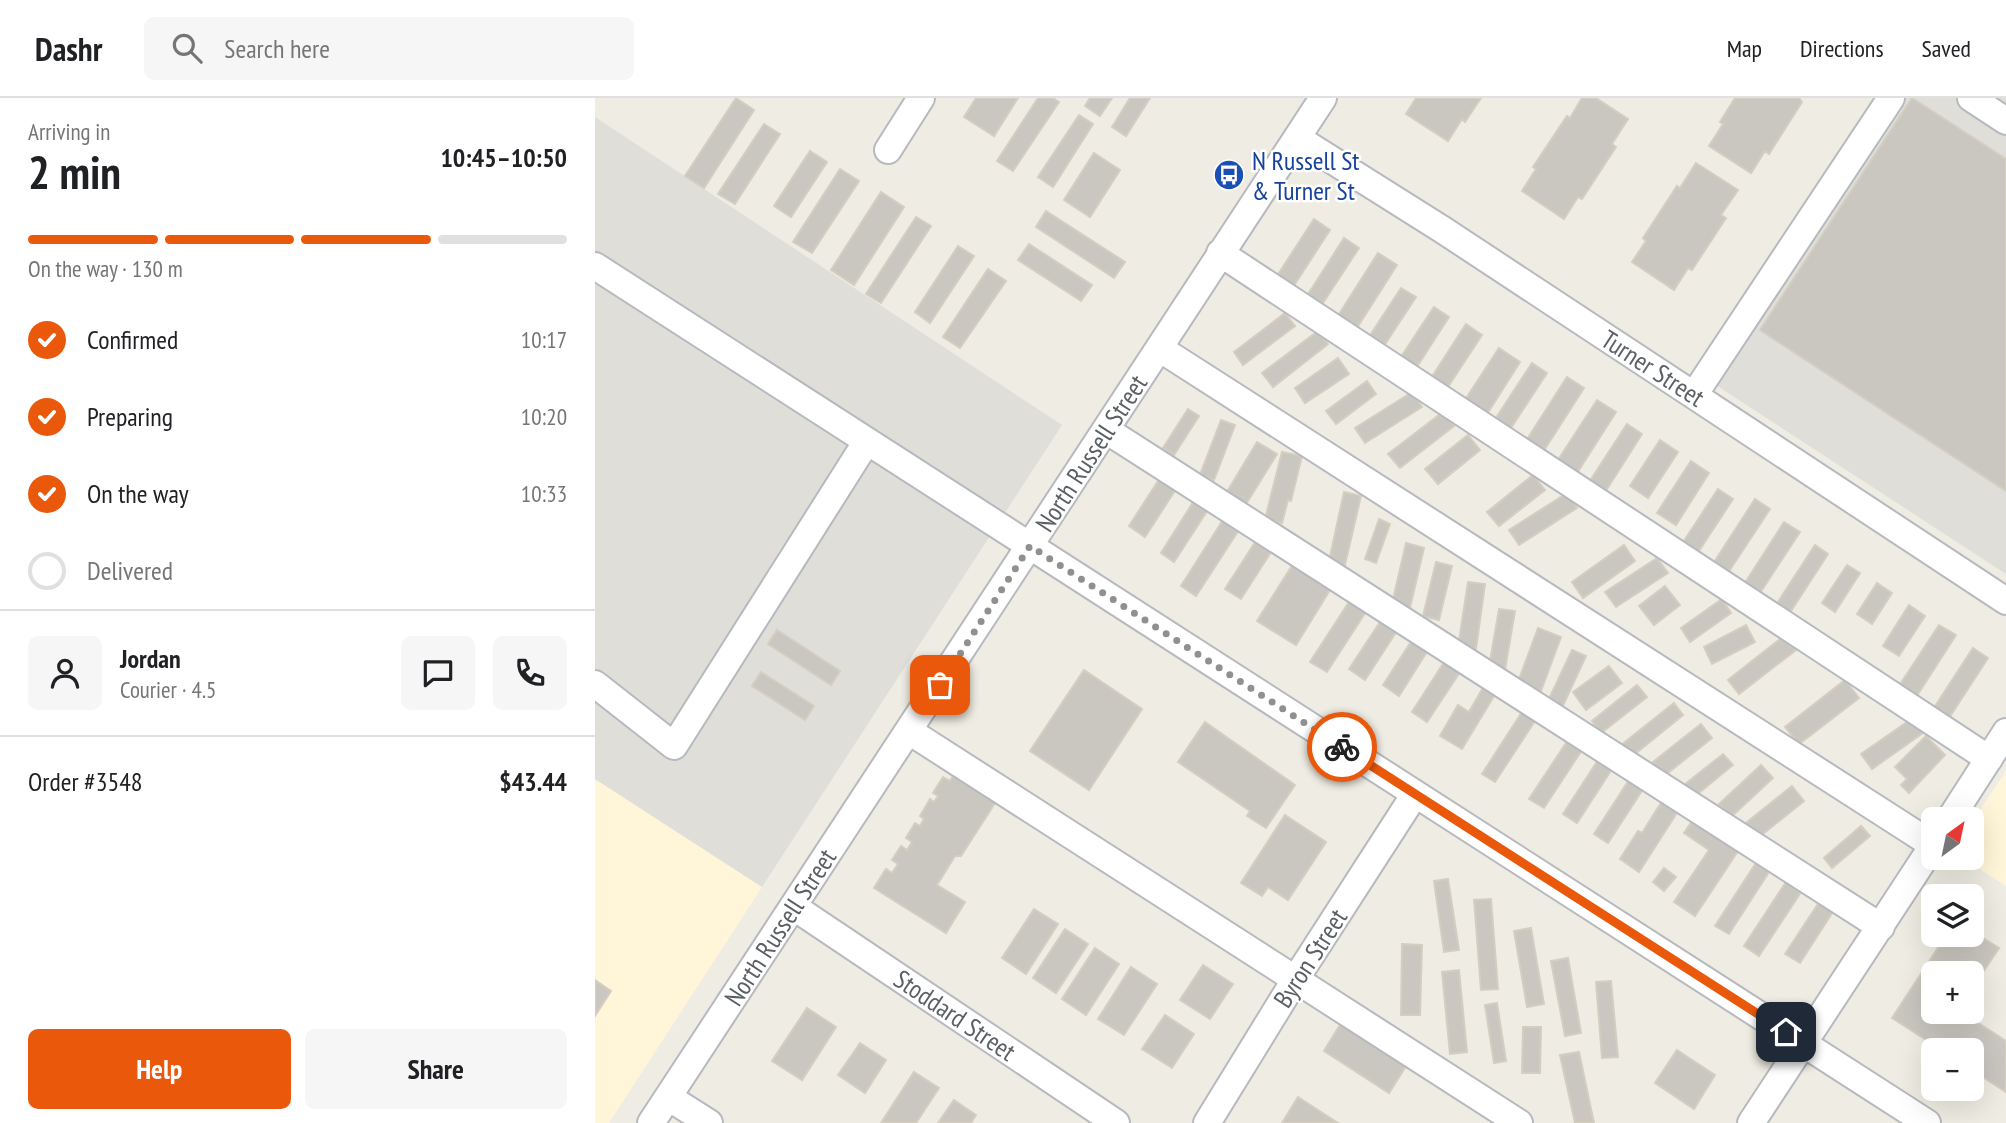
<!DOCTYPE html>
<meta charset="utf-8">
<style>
:root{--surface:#fff;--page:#f6f6f6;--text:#202124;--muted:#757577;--line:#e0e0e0;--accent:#ea580c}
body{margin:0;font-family:"PT Sans Narrow",sans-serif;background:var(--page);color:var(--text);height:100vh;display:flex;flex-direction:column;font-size:26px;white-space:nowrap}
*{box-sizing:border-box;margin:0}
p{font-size:23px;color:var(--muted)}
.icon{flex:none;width:38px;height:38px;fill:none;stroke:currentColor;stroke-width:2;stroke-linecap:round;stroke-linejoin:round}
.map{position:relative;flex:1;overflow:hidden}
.details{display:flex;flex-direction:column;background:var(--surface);width:595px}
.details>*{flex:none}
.needle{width:46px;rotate:33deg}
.fabs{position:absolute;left:1326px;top:709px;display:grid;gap:14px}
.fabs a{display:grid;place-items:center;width:63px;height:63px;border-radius:10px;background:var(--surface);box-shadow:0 7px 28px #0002;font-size:35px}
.pin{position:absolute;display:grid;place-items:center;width:60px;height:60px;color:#fff;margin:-30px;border-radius:14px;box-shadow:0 4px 10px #0006}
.courier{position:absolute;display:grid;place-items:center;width:70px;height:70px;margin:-35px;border:5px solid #ea580c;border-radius:50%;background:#fff;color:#222;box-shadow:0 2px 9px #0007}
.summary em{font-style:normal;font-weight:700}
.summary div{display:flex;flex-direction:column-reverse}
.summary{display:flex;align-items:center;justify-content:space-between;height:119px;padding:0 28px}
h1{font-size:46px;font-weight:700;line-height:52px}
.bar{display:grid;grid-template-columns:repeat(4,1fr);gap:10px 7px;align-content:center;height:84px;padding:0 28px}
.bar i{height:9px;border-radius:5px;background:var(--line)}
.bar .active{background:var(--accent)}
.bar p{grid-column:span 4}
.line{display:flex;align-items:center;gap:18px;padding:0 28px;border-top:2px solid var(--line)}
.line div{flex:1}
.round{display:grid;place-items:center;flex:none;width:74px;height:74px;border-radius:10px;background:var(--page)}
ol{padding:0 28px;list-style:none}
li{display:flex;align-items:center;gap:21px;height:77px}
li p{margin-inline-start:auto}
li .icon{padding:7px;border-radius:50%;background:var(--accent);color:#fff;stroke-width:4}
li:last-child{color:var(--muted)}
li i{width:38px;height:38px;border:4px solid var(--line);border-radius:50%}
.primary-button{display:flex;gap:14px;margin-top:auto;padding:14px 28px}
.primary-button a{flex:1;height:80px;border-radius:10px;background:var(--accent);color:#fff;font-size:28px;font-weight:700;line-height:80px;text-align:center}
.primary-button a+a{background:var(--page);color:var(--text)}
header{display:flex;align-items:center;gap:42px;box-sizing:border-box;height:98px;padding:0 35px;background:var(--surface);border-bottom:2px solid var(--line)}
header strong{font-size:33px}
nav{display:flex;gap:38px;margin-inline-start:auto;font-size:24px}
.search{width:490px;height:63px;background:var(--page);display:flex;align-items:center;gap:18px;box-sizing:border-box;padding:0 24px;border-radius:10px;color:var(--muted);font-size:26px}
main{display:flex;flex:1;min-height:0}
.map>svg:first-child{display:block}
.commercial{fill:#fff5d8}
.industrial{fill:#dfded8}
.building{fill:#cac7c0;stroke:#d4cec1;stroke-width:2}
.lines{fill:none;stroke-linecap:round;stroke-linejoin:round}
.minor-casing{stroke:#b6b9be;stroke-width:30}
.minor{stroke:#fff;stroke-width:26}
.done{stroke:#8f9191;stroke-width:7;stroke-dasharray:0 12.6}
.route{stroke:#ea580c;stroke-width:9}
.labels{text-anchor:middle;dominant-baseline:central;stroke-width:5;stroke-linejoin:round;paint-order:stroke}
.transit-label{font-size:26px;fill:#164399;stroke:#fff;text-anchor:start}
.street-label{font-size:26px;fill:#5b6065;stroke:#fff}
</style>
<header>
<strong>Dashr</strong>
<div class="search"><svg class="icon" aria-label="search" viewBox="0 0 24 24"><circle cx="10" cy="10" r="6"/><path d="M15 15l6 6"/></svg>Search here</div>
<nav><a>Map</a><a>Directions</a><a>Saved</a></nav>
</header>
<main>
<section class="details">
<div class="summary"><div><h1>2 min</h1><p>Arriving in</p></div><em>10:45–10:50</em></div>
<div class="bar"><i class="active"></i><i class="active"></i><i class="active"></i><i></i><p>On the way · 130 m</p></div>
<ol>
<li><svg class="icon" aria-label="check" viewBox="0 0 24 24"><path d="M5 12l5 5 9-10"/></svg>Confirmed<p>10:17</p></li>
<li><svg class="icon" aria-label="check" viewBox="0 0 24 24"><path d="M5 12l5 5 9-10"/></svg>Preparing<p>10:20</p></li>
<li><svg class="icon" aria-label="check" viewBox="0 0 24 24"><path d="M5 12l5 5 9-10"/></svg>On the way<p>10:33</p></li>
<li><i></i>Delivered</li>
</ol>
<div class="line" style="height:126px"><a class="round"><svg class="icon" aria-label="person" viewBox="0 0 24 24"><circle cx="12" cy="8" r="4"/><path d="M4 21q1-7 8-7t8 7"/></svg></a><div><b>Jordan</b><p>Courier · 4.5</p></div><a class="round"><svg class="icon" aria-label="chat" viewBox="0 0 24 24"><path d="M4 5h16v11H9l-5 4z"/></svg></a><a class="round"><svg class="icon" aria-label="phone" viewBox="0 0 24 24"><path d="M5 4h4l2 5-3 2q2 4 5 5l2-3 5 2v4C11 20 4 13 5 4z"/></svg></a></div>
<div class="line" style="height:91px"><div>Order #3548</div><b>$43.44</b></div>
<div class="primary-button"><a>Help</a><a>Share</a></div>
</section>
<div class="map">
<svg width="1411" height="1025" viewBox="0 0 1411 1025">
<rect width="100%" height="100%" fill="#efece3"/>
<path class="commercial" d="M1411,673V788L1367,760H1377V724Z
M0,681L167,789L14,1025H0Z"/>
<path class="industrial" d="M1282,0H1411V476L1104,276Z
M0,19L467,327L167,789L0,681Z"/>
<path class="building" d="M141,0L159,12L109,90L90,78Z
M381,0H423L399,38L369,19Z
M443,0H458L464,4L418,73L402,63Z
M495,0H517L505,18L490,8Z
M535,0H555L531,38L517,29Z
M821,0H886L870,24L867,21L853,43L811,16Z
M987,0H1001L1033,21L1017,46L1021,49L987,101L983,99L969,121L927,93L941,71L938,69L972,18L975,20Z
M1140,0H1204L1207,4L1174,56L1170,53L1156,75L1114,48L1128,26L1125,24Z
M1317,0L1411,61V393L1165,232Z
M484,17L498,26L458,89L443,79Z
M169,26L185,36L140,106L123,96Z
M215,53L232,64L196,119L179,108Z
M499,55L525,72L495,119L469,102Z
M1101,65L1143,92L1126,117L1131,120L1097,172L1093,170L1079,192L1037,164L1051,143L1048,140L1082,88L1085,90Z
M245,71L264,83L217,155L198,144Z
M286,94L309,109L259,187L236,172Z
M451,113L530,164L519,180L441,129Z
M321,119L336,128L286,205L271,196Z
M719,121L735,132L698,189L682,178Z
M749,140L764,150L724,211L710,201Z
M434,146L497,187L486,203L423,162Z
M363,148L379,158L335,225L320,214Z
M783,155L802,167L758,236L739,224Z
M393,171L411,183L365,250L348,239Z
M806,190L821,199L787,251L772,242Z
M839,209L854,219L818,275L802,265Z
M690,215L700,228L648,267L639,254Z
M871,226L887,237L849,295L833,285Z
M723,233L733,246L678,289L667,275Z
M904,250L925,264L892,316L870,302Z
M743,260L754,276L710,305L700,290Z
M937,265L952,275L912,336L897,326Z
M972,279L989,290L946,357L929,346Z
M772,283L781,296L741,326L731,313Z
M817,294L827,309L770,345L760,330Z
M1002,302L1021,314L982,375L963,362Z
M593,311L604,318L579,357L568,350Z
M848,314L859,328L805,370L793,356Z
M626,322L640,327L619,382L605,377Z
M1032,326L1047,336L1007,399L991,389Z
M873,337L885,352L843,386L830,371Z
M1065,342L1083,354L1053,400L1035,388Z
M662,344L682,356L651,406L632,394Z
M687,354L707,358L696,403L693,402L687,425L670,421Z
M1096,363L1114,375L1081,427L1062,415Z
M567,377L583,388L550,439L534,428Z
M938,377L950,392L904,428L892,414Z
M1123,391L1138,401L1100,459L1085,449Z
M749,394L766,398L750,467L734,463Z
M972,395L982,410L924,447L914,432Z
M602,398L616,407L579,464L566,455Z
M1160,401L1175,411L1131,478L1116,469Z
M633,414L649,424L601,498L586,488Z
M784,421L795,426L781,465L770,461Z
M1189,424L1205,434L1163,498L1148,488Z
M664,438L680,448L646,501L630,491Z
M811,445L829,450L814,514L796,510Z
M1029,447L1040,463L988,500L977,484Z
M1220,447L1233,456L1194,516L1181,507Z
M1062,460L1073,475L1021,509L1010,494Z
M700,463L738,487L701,547L662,523Z
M841,464L857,468L844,522L828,518Z
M1252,467L1265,475L1240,514L1227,505Z
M873,484L890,486L881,551L863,549Z
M1282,485L1297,495L1277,526L1262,516Z
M1070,488L1085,507L1059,527L1044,508Z
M758,498L774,509L732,574L715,564Z
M1127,501L1136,515L1095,544L1086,530Z
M1314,507L1330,518L1304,558L1288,548Z
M904,511L920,513L910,572L894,569Z
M789,518L805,528L770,582L754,571Z
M1151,527L1160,544L1117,566L1109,549Z
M1344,527L1361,537L1321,599L1304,588Z
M943,530L966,539L946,593L923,584Z
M182,532L245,573L236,587L173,546Z
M1190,537L1201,552L1144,596L1133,582Z
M819,539L835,549L804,598L788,587Z
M1378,550L1393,560L1352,623L1337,613Z
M977,552L991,558L966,612L952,605Z
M851,561L867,571L832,624L817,614Z
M1014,568L1027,585L991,612L978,594Z
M489,572L547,611L494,692L435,653Z
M166,574L219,608L210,622L157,588Z
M1250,582L1264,600L1204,646L1190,629Z
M890,586L902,593L867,651L845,638L863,607L874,614Z
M1042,587L1052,599L1006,635L997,623Z
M1079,605L1088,617L1035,660L1025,648Z
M927,614L940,623L900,684L887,676Z
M1318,620L1328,635L1277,671L1266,656Z
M610,624L700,687L671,730L652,718L655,713L583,664Z
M1106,626L1117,640L1069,678L1058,664Z
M1331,638L1350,657L1314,695L1306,687L1312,681L1300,669Z
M975,639L989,649L949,710L934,701Z
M1128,656L1138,667L1099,699L1089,687Z
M1005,659L1019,668L982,725L968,716Z
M1166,667L1178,680L1136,719L1124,706Z
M358,678L400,705L366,758H360L342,787L370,804L351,835L279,790L291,771L297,775L303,766L297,762L306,748L312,752L317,744L311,740L320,725L325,728L329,721L325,718L335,701L339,704L343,698L338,695L348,679L355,683Z
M1036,679L1050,688L1013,745L999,736Z
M1197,688L1209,703L1163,740L1151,725Z
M1069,700L1085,710L1044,774L1025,761L1043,733L1047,735Z
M690,717L731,744L693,802L673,789L667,798L646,785Z
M1098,722L1143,753L1100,818L1079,804L1114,752L1089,735Z
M1266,728L1275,738L1237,770L1229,760Z
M1161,765L1174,774L1134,836L1120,828Z
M1069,770L1081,779L1069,793L1058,784Z
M853,781L864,852L849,854L839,783Z
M1193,781L1208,791L1164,858L1149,848Z
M1227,800L1241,809L1205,865L1190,856Z
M896,801L903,891L886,892L879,802Z
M439,811L463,826L431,876L407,860Z
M936,830L949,906L932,909L919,833Z
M470,831L493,846L461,895L438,880Z
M1377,833L1404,850L1377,891V875H1339V914H1366L1411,943V994L1377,972V952H1347L1297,920L1352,836H1377Z
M807,846L827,847L825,917H806Z
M500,850L524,866L491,917L467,901Z
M973,860L986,935L970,938L956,863Z
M608,867L638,886L615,921L585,902Z
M536,869L562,886L529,937L503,921Z
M864,872L872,954L855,956L847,874Z
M0,882L16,893L0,918Z
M1016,883L1023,959L1007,960L1001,884Z
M902,905L911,963L899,965L890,907Z
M212,910L241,929L207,982L177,963Z
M570,917L599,936L577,970L547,951Z
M748,922L813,965L794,995L729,953Z
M928,929H946L945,975H927Z
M265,945L291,962L270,995L243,977Z
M1082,952L1120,977L1099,1011L1060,985Z
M984,954L999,1025H980L965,957Z
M319,974L344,990L321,1025H286Z
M703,999L743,1025H687Z
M359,1002L381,1017L376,1025H343Z"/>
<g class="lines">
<g class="minor-casing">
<path id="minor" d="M1376,0L1411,23
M702,40L848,132L1411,503
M293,52L326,0
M625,155L1394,661
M0,168L1332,1025
M564,250L1338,747
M1099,297L1296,0
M511,332L1286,829
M0,586L79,648L272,343
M314,633L924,1025
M1355,721L1411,634
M199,809L521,1025
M73,999L114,1025
M56,1025L728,0
M612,1025L700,882L820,696
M1156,1025L1339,746"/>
</g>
<use href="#minor" class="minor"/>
</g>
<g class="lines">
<path class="done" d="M345,587L435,448L747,649"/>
<path class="route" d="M747,649L1191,934"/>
</g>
<defs>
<g id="bus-disc" transform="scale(1.575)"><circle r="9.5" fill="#1a4fb4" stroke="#fff"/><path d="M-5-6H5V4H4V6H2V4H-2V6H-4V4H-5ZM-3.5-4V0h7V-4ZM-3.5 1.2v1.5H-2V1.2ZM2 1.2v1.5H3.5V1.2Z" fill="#fff"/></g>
</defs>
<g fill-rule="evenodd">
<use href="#bus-disc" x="634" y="77"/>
</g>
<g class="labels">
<g class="transit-label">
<text x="657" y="62">N Russell St<tspan x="657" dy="30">&amp; Turner St</tspan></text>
</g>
<g class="street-label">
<text transform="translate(1058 270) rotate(33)">Turner Street</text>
<text transform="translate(496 355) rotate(-57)">North Russell Street</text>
<text transform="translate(185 829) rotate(-57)">North Russell Street</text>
<text transform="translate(715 860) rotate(-57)">Byron Street</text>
<text transform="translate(360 917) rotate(34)">Stoddard Street</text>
</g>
</g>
</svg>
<div class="fabs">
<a><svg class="needle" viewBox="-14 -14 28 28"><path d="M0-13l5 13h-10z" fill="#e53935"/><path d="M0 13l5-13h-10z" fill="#757577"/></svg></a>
<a><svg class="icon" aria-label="layers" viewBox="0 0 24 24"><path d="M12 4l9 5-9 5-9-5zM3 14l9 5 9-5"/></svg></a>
<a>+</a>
<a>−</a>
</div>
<div class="pin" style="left:345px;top:587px;background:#ea580c"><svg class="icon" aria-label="bag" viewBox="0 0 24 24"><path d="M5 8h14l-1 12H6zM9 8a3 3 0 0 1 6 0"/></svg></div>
<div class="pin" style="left:1191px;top:934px;background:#1f2937"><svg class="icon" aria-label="home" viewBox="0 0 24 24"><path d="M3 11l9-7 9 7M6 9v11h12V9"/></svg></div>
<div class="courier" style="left:747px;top:649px"><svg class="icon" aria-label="bike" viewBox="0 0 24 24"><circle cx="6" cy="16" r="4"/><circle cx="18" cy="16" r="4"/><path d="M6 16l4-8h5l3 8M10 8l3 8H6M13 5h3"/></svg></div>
</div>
</main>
